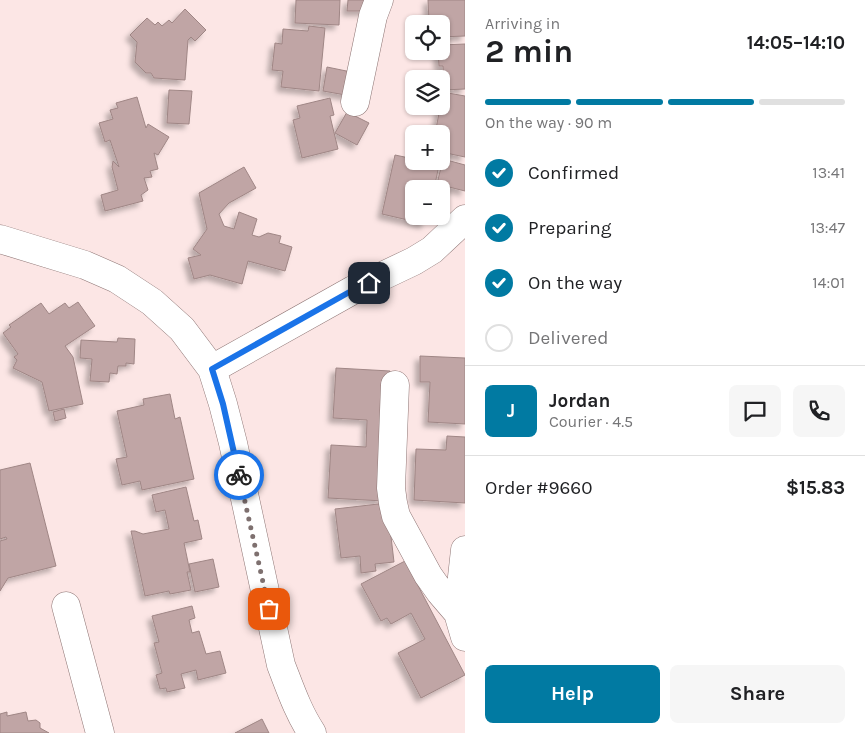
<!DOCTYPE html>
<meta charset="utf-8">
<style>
:root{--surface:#fff;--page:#f6f6f6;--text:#202124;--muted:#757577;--line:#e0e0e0;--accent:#017aa2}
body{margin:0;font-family:Karla,sans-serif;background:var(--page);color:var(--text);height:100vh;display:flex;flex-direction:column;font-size:19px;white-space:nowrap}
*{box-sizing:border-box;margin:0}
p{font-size:16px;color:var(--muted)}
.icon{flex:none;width:28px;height:28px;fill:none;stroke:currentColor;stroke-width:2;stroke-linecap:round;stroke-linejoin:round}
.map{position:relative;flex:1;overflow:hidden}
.side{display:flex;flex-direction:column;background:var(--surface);width:400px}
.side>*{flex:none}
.tools{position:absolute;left:405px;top:15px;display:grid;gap:10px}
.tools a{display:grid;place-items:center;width:45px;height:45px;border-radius:8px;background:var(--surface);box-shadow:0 1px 4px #0004;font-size:25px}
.pin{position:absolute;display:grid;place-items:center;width:42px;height:42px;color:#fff;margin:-21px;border-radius:10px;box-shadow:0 2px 8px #0006}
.courier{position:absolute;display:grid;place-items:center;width:50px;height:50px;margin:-25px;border:4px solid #1a73e8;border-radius:50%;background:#fff;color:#222;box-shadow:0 1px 6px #0007}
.head em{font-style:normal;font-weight:700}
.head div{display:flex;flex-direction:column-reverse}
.head{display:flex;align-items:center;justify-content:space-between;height:85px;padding:0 20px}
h1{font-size:32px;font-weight:700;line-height:38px}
.bar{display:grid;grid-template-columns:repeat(4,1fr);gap:8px 5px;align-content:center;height:60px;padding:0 20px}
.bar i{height:6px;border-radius:4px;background:var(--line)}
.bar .current{background:var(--accent)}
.bar p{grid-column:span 4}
.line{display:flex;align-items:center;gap:12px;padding:0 20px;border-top:1px solid var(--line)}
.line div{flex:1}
.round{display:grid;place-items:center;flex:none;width:52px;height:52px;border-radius:8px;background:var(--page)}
ol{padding:0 20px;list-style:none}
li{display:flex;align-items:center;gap:15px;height:55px}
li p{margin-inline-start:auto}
li .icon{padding:5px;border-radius:50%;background:var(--accent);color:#fff;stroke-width:4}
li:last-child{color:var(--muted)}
li i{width:28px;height:28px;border:2px solid var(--line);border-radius:50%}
.action{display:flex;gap:10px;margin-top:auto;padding:10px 20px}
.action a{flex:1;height:58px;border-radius:8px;background:var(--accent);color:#fff;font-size:20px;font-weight:700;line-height:58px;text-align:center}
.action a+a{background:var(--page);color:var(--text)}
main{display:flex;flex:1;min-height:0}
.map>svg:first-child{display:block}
.building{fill:#c0a5a5;stroke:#9f8685;filter:url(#shadow)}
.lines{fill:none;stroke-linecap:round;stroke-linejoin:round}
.minor-casing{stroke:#8e7675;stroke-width:29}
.minor{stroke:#fff;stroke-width:28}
.done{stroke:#7e706f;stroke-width:5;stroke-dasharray:0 9}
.route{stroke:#1a73e8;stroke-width:6}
</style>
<main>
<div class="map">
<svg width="465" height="733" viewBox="0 0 465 733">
<defs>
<filter id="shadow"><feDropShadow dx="-4.5" dy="4.5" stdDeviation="2.5" flood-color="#0004"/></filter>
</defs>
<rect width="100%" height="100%" fill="#fce6e5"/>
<path class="building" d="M296,0H340L339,25L295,23Z
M348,0H368L367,11H347Z
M428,0H465V36L441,37V24H439V21L429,22Z
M185,9L206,30L195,41L191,37L188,40L185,80L154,78L151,73H146L135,62L137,42L130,35L147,18L155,25L158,22L162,26L169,20L172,23Z
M309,26L325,28L319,91L281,87L283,71L272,70L275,43L282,44L283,29L308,31Z
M465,44V89L444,90L443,66H439L438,51H441V45Z
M327,67L356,73L351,96L323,91Z
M169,90L192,91L189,124L167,123Z
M448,93L465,96V157L441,152V134H435L440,108L445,109Z
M137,97L146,128L148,124L169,137L158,155L154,153L158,169L150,171L152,177L144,178L148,190L141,195L143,201L105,211L101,195L118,190L112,167L113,161L119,167L110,140L105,142L99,123L113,119L110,110L118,108L116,103Z
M330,98L334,115L330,116L338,149L302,158L293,120L300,118L297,106Z
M347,112L369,123L357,145L335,133Z
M395,155L414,159V161H422L439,165L434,189H414V216H427L425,224L382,214Z
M443,159L465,165V191L437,184Z
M244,167L256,188L229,203L219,214L224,226L234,229L239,212L257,219L252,235L259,237L268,233L281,236L279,243L292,247L285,271L248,261L242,284L210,275L194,279L188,258L201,255L193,249L207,229L199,193Z
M78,302L95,326L65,346L73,357L83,404L49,411L42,382L13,368L17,360L14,357L18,354L3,333L11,327L9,325L41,303L49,314L65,303L69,308Z
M118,338L135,339L134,364L126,363V366H118L117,374L110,373L109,382L90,381L92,359L80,358L81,340L117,342Z
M420,356L465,358V424L428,422L430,382H420Z
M336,368L390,371L384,501L328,498L331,445L366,447L367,420L333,418Z
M170,394L175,419L180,417L194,479L142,490L140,481L122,485L116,459L127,457L117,411L144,405L143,399Z
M64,409L66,418L55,421L53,412Z
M447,436L465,437V503L414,500L416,449L446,450Z
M30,463L56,566L8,578L0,591V541L7,539L6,537L0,539V470Z
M186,487L194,521L198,520L202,539L184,543L190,572H187L191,590L170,594L169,591L145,596L131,531H135L143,534L169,529L165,510L156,512L152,495Z
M387,503L394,562L375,564L376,571L361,573L360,556L341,558L335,509Z
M213,559L219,587L195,592L189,564Z
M405,561L465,675L421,698L398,653L425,639L411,613L391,624L387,618L381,621L361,584Z
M192,606L195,618L189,620L192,633L199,631L206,654L220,651L226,673L198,680L196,670L181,674L185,688L167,692L166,688L160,689L156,675L162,673L154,643L159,642L152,616Z
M7,712V716L26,712L28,721L36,720L40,723V728L49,733H0V714Z
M262,719L269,733H235Z"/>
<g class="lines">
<g class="minor-casing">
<path id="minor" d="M355,102L373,16L379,0
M0,239L85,265L117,279L152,302L182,329L212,369L223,404L233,443L281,665C290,688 298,712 312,733
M212,369L353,290L414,261L432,250L465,219
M395,385L391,488L393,503L396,516L428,575L440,592L458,613L465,637
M66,606L100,733
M458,613L465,550"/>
</g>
<use href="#minor" class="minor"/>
</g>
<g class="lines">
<path class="done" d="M239,475L269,609"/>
<path class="route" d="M239,475L223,404L212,369L353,290L369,283"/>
</g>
</svg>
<div class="tools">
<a><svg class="icon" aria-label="locate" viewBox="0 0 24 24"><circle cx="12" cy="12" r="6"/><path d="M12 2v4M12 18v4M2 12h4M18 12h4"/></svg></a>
<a><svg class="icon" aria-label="layers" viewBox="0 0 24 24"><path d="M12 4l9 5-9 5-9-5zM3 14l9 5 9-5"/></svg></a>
<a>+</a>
<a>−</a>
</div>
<div class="pin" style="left:269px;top:609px;background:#ea580c"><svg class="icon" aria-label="bag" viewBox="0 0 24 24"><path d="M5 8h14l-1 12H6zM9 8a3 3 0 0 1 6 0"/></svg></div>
<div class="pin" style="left:369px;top:283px;background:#1f2937"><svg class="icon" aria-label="home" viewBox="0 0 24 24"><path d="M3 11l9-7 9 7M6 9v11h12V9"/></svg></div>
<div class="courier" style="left:239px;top:475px"><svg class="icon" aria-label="bike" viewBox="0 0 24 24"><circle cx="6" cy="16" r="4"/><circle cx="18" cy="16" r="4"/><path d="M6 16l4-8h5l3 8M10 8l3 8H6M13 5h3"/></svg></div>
</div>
<section class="side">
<div class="head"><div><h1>2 min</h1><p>Arriving in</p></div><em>14:05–14:10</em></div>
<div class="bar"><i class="current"></i><i class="current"></i><i class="current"></i><i></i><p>On the way · 90 m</p></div>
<ol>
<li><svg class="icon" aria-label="check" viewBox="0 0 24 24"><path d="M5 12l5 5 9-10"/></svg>Confirmed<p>13:41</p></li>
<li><svg class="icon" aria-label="check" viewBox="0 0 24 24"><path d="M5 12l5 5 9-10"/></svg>Preparing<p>13:47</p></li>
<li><svg class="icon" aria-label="check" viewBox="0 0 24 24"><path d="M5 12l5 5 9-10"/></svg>On the way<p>14:01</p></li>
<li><i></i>Delivered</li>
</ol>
<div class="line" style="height:90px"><b class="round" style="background:var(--accent);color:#fff">J</b><div><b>Jordan</b><p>Courier · 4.5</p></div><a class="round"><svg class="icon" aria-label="chat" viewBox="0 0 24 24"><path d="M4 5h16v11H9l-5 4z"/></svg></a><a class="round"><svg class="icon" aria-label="phone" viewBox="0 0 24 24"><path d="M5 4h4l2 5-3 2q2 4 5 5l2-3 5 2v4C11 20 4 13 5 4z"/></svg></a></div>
<div class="line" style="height:65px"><div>Order #9660</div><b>$15.83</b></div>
<div class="action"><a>Help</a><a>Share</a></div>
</section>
</main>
